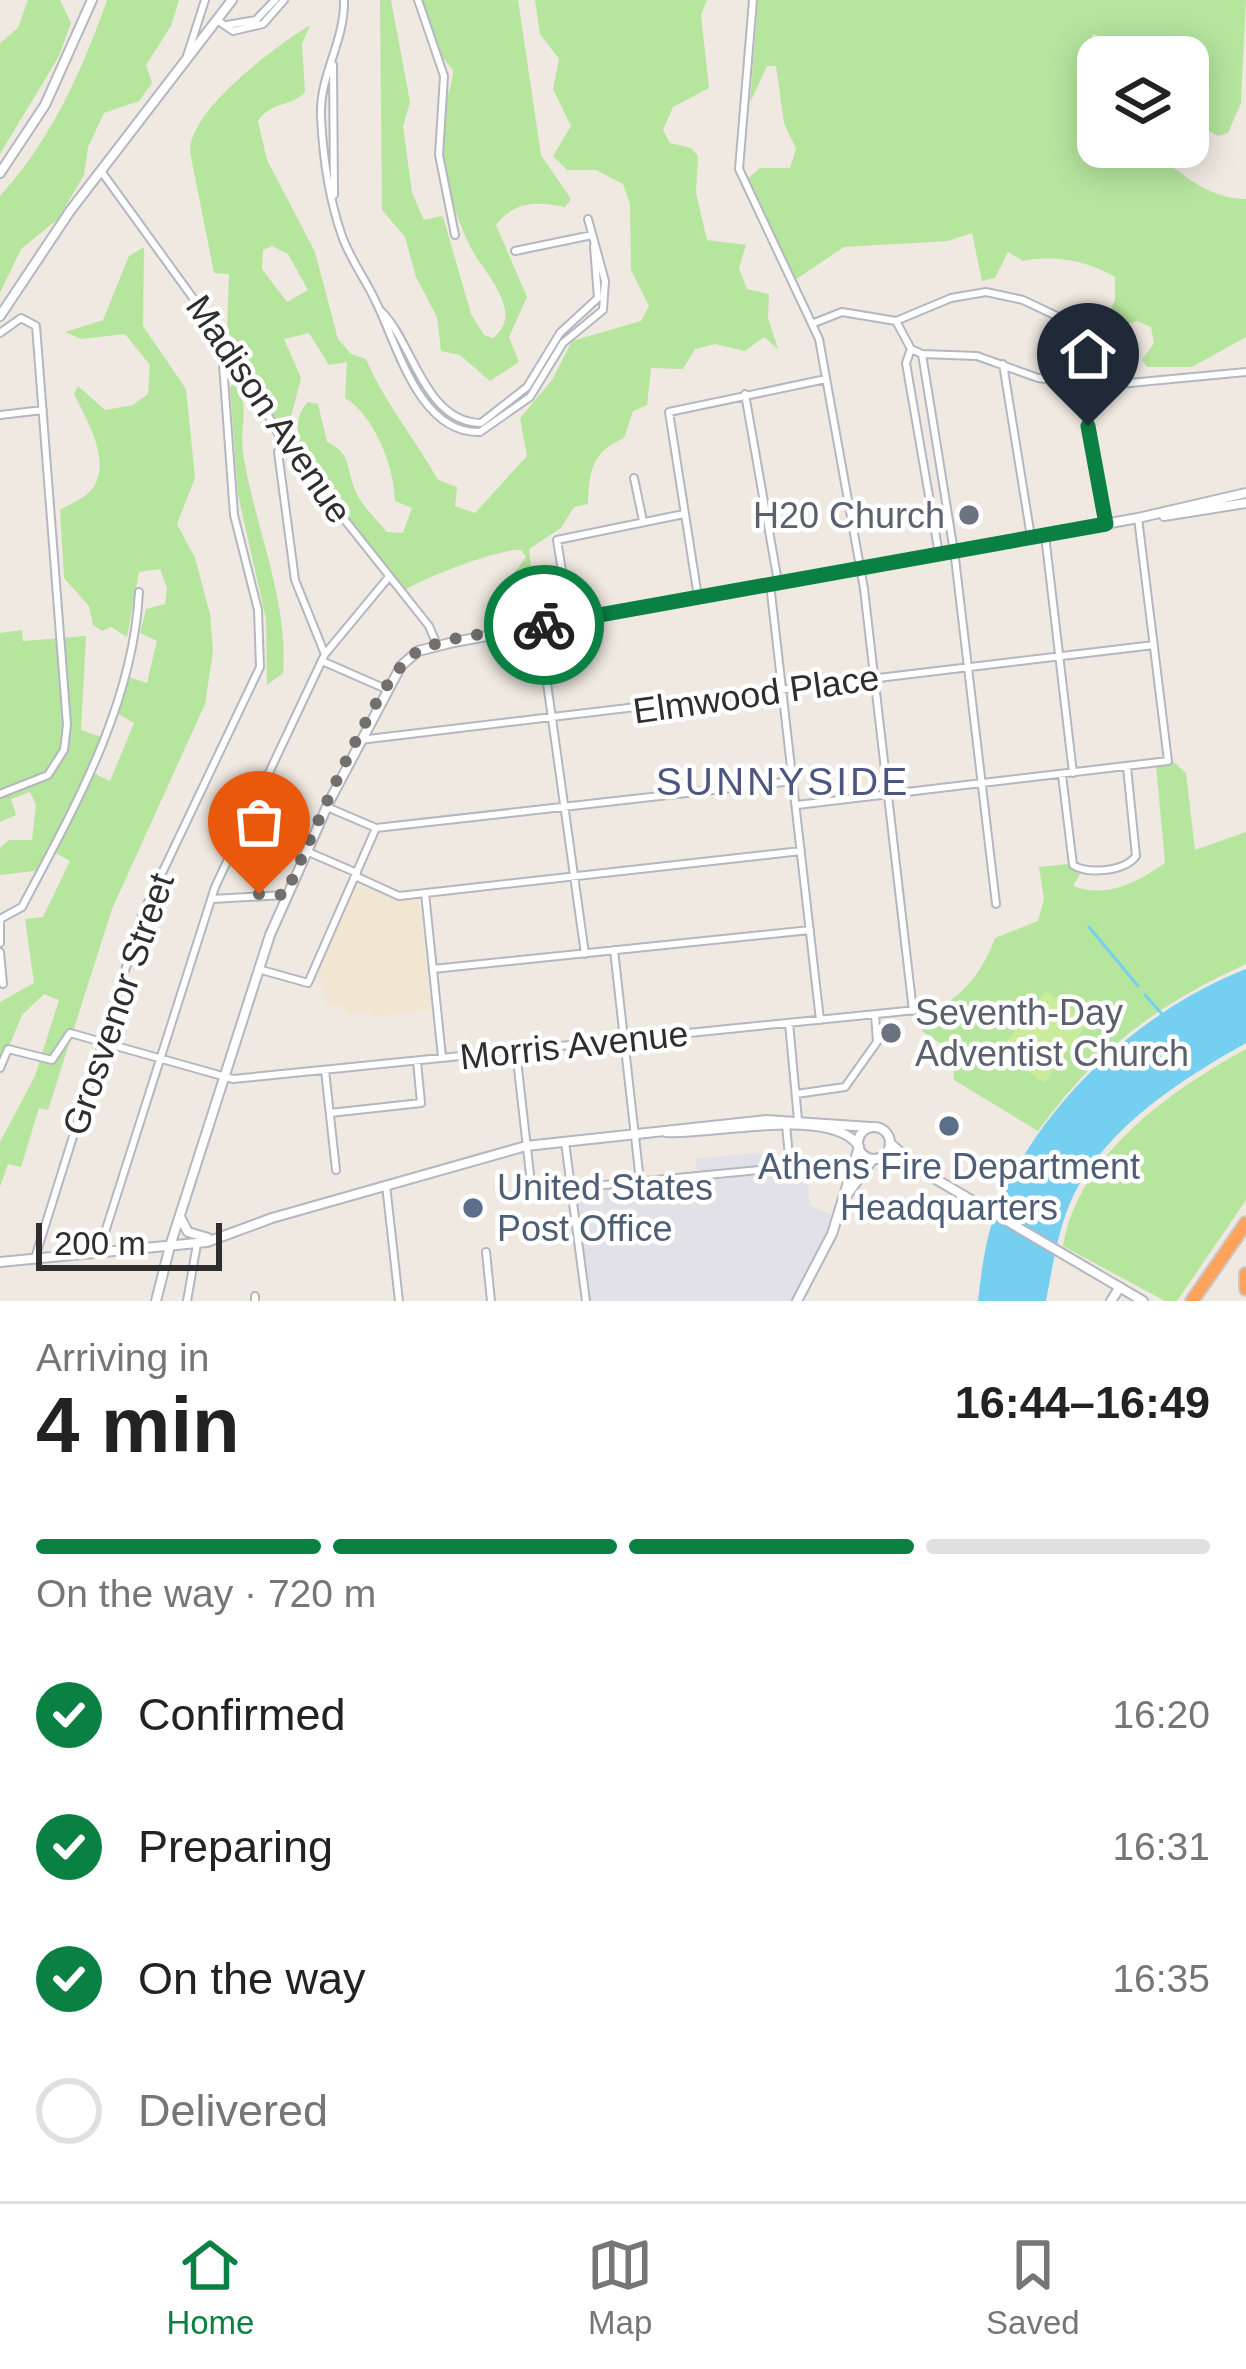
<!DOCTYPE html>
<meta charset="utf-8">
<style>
:root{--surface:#fff;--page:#f2f2f2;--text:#222;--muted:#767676;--line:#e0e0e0;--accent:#0b8043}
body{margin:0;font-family:Helvetica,sans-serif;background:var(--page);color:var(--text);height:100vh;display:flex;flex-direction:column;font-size:45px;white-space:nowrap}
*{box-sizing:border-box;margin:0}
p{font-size:39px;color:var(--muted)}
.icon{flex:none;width:66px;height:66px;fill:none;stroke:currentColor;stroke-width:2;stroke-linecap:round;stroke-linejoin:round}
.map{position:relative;height:1301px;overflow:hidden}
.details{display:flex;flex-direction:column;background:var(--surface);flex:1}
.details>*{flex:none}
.tools{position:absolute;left:1077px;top:36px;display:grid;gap:24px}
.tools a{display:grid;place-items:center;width:132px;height:132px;border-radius:24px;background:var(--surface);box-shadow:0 6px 30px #0003;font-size:60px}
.scale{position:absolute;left:36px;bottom:30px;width:186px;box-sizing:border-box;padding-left:12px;border:6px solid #2e2e2e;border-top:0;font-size:33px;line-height:42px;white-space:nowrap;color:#2e2e2e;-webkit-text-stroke:9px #fff;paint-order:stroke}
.pin{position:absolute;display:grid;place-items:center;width:102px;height:102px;color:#fff;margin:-123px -51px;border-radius:50% 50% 50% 0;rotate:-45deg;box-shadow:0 0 12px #0007}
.pin .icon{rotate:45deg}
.courier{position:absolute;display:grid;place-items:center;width:120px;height:120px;margin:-60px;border:9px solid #0b8043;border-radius:50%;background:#fff;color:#222;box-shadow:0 3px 15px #0007}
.head em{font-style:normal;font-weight:700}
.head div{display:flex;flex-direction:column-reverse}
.head{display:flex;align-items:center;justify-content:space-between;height:204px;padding:0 36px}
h1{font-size:78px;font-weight:700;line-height:90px}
.bar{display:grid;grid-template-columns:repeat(4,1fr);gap:18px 12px;align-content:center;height:144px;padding:0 36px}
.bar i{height:15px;border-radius:9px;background:var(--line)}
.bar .selected{background:var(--accent)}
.bar p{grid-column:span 4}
ol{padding:0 36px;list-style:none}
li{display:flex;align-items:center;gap:36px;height:132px}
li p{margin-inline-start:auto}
li .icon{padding:12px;border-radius:50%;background:var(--accent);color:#fff;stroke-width:4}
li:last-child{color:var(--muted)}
li i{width:66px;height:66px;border:6px solid var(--line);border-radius:50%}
.dock{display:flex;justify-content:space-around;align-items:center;height:168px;border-top:3px solid var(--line);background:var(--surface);font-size:33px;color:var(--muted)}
.dock a{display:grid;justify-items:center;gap:6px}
.dock .selected{color:var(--accent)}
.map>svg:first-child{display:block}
.industrial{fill:#e3e1e8}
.education{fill:#f0e6d1}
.green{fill:#b6e59e;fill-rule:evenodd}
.pitch{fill:#c9ec9a}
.water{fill:#75cff0}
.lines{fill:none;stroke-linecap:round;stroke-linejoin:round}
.stream{stroke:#75cff0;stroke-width:3}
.minor-casing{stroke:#b4b7c1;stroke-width:10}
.tertiary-casing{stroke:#b4b7c1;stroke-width:12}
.secondary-casing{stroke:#b4b7c1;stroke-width:12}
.motorway-casing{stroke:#c9c9c9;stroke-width:16}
.minor{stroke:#fff;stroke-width:6}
.tertiary{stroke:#fff;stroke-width:8}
.secondary{stroke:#fff;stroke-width:8}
.motorway{stroke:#ffa35c;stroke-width:12}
.done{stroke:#726f6d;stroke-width:12;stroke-dasharray:0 21.6}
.route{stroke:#0b8043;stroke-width:15}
.worship-dot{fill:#6b7280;stroke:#fff;stroke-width:4.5}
.service-dot{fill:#5c6f8a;stroke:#fff;stroke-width:4.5}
.labels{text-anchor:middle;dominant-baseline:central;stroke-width:9;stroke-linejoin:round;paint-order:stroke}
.street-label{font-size:36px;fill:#2e2e2e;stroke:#fff}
.worship-label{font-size:36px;fill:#5b616d;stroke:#fff;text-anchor:end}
.service-label{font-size:36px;fill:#4e5e75;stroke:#fff}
.neighbourhood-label{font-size:39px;letter-spacing:3px;fill:#4d5680;stroke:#fff}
</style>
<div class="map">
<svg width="1246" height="1301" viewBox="0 0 1246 1301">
<rect width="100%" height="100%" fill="#efe9e1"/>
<path class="industrial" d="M772,1151L774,1169L807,1167L810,1205L838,1218L797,1301H586L572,1188L698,1177L695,1159Z"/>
<path class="education" d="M353,880L395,900L419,897L431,1010L371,1017L370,1011L346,1014L344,1005L325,1007L322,980L312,976Z"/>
<path class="green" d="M28,0H60L71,23L59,56L0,154V43L18,28Z
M107,0H179L171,26L146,65L152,83L139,101L104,113L88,147L84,175L58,219L21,249L0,293V196C51,140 82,71 107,0Z
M380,0H391L410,102L403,126L412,193L424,220L442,216L444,220L471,314L484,335L493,338C528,311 479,269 468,242C451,202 434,160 442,115C445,99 453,86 453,70L442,57L422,0H518L541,155L571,199L565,207C537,201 514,201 496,225L527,297L509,337L519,362L490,381L460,355L441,351L437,317L416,277L405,237L382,210Z
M535,0H707L701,15L709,88L673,107L663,130L670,143L691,148L698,156L696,193L707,240L746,245L739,268L747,289L769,294L768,318L778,349L764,337L745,351L715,344L695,349L683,369L651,368L647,405L633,411L624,438C592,452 589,471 588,504L574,507L561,528L529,549L532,577L518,590L499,594L526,557L521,550C503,547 419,579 404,591C376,555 264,445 308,402L318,404L327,442C352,453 346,470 356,492C362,506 377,520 387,532L403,533L412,508L395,501C395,468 374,415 345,398L347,362L329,365L309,333L284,339L301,378L286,437L251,375L246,353L227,332L229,274L214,273L190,152C189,110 275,47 310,25L302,44L305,92C292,107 271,101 258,121L267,160L315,252L338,339L351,354L366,359C385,403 415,439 438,480L457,487L455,506L475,513L527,456L520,418L552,380L572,341L641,321L649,306L631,270L630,204L623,184L596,170H567L553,156L571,126L553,89L559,59L540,34ZM272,246L288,254L308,290L287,302L262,269L263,250Z
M758,0H1246L1241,103L1228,133L1218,136L1200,126L1188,130V57H1110L1101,37L1093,34L1089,48L1098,92L1086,98L1098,147L1129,163L1144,147C1180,169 1202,198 1246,199V337L1192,367H1147L1142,360L1154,343L1151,327L1137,321L1109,330L1102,323L1115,301V277C1086,260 1054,255 1023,261L1008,252L995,278L982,281L972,233L948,241L844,247L795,280L746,180L760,168H790L796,149L784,123L776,66H767L750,103Z
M144,247L143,326L186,389L195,478L177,524L195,558L210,614L213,651L205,704L112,909L48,1110L39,1108L21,1167L8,1164L0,1187V1142L35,1076L59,1000L44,994L22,1015L0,1068V1002L34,983L25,919L43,917L70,861L52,851L42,870L0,875V848L9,840H32L36,805L30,792L11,799L16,815L0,822V633L22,630L23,641L86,636L81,730L104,738L91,772L110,781L134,723L115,712L125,676L147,683L157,641L140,633L146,609L165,604L167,588L160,569L139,572L127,637L111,627L102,631L93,625L89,606L64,578L60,510C71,503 85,499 93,488C112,460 86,419 74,394L78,386L105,410L133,405L148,394L150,365L125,334L81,339L65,332L103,320L129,256Z
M235,381C251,403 239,427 243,453C254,524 289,601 283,673L267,685L266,619L238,495L230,387Z
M1170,759L1186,773L1195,850L1246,832V964C1154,1006 1098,1049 1038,1131L954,1080L953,1052L922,1031L925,1012C957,1006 984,970 995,938L1038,921L1044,899L1039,867L1068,864L1080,874L1073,886C1106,899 1138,882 1165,863L1156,765Z
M1246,1049V1200L1177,1301H1165L1063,1246C1079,1154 1170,1091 1246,1049Z"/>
<path class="pitch" d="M1046,991L1089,1021L1044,1083L999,1051Z"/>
<path class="water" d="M1246,969V1043C1182,1079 1108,1126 1074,1194C1058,1227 1053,1265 1046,1301H978C982,1267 986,1233 1000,1201C1045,1099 1143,1009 1246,969Z"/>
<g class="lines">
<path class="stream" d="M1089,927L1138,986
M1145,995L1163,1015"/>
<g class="minor-casing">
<path id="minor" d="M344,0C345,42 319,75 321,117C323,157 329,199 342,236C350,259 366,280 376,302C397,344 419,434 480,432L530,397L563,343L603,310L605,281L588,219
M418,0L444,76L439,155L455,235
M753,0L739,169L819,339L864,589L913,1011
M217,20L233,31L263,24L284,0
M227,25L256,20L275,0
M187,56L205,0
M333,65L334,195
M101,171L235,356L283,442L429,626L437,645
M515,251L592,235
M381,311C413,342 424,422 481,423L527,387L560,333L598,298L594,246
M896,321L911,349L922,354
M814,323L842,312L896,321L951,298L986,292L1023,300L1107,340L1110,364L1090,383
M0,333L21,318L36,326L67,725L64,750L48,775L0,794
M911,349L906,363L939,554
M922,354L955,558L996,904
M922,354L977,356L1038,378L1098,386L1246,372
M1003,364L1031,537
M1082,385L1106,524
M745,394L778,582
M0,415L43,410
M283,442L278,452L295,580L324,652
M634,478L643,521
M1045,535L1073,773
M770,584L820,1020
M698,597L669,412L826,379
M570,620L557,540L684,514
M539,626L585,954
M322,661L386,689
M360,740L1154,645
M1062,775L1073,865C1089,875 1125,871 1136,856L1127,767
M797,805L1168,761L1138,518
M327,807L376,828L793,781
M306,851L357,873
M355,876L399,896L801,851
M425,893L442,1057
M212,899L285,895
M0,943V919L22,907C74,808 133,706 139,592
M614,950L640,1181
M0,952L3,984
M258,969L308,983L376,828
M433,969L810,930
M789,1023L798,1120
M516,1051L532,1192L790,1167L786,1125
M0,1068L8,1049L52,1060L70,1033L233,1079L926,1009
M325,1070L336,1170
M796,1094L845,1087L877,1042L875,1015
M330,1113L421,1103L417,1061
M565,1142L586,1301
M386,1185L399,1301
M99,1251L215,887L325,654L388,578
M486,1252L491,1301
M35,1258L143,913L260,667L258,610L234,515L221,337
M255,1296V1301
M187,1301L197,1244"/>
</g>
<g class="tertiary-casing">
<path id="tertiary" d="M0,316L70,211L232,0
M847,1195L873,1159
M156,1301L170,1246
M797,1301L832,1234L859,1147
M1111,1301L1120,1287"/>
</g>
<g class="secondary-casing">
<path id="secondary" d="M0,173L45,105L92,0
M1164,516L1246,503
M858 1143a16 16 0 1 1 32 0a16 16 0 1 1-32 0Z
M666,1132C712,1135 829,1106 858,1145
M890,1143L922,1171L1143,1301
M878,1159L915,1169
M180,1217L188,1232L208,1238
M170,1246L270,935L329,802L401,666L418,651L454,642L1138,518L1246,493
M0,1262L207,1242L272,1218L526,1146L766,1120L870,1127"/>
</g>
<g class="motorway-casing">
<path id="motorway" d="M1246,1274V1289
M1192,1301L1246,1223"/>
</g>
<use href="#minor" class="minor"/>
<use href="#tertiary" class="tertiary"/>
<use href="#secondary" class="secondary"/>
<use href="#motorway" class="motorway"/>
</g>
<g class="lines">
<path class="done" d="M259,894L285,895C309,846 376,675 417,652C452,633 505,633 544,625"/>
<path class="route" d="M544,625L1106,524L1088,426"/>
</g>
<g class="worship-dot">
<circle cx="969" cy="515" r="12"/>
<circle cx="891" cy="1033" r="12"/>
</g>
<g class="service-dot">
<circle cx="949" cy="1126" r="12"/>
<circle cx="473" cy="1208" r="12"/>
</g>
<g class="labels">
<g class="street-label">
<text transform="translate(269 409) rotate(56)">Madison Avenue</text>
<text transform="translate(756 694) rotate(-8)">Elmwood Place</text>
<text transform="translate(118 1004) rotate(-71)">Grosvenor Street</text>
<text transform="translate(574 1045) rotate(-6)">Morris Avenue</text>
</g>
<g class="worship-label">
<text x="945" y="515">H20 Church</text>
<text x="915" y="1012" text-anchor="start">Seventh-Day<tspan x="915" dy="41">Adventist Church</tspan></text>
</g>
<g class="service-label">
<text x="949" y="1166">Athens Fire Department<tspan x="949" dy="41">Headquarters</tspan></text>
<text x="497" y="1187" text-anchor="start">United States<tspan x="497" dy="41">Post Office</tspan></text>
</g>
<g class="neighbourhood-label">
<text x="783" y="781">SUNNYSIDE</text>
</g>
</g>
</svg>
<div class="tools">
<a><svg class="icon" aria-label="layers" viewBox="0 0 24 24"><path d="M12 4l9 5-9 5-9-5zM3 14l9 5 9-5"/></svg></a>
</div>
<div class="scale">200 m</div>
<div class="pin" style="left:259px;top:894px;background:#ea580c"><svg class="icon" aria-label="bag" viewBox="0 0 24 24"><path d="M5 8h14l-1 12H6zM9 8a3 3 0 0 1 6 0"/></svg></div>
<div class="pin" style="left:1088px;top:426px;background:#1f2937"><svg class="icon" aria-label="home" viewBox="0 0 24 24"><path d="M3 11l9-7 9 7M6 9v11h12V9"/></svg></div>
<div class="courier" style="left:544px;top:625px"><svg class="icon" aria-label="bike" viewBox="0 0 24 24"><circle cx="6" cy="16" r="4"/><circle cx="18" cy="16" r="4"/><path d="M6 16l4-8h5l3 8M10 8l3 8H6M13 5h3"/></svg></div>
</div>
<section class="details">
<div class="head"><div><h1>4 min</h1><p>Arriving in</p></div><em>16:44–16:49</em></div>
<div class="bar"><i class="selected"></i><i class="selected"></i><i class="selected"></i><i></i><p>On the way · 720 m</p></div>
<ol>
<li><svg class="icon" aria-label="check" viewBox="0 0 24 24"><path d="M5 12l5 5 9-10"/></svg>Confirmed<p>16:20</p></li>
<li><svg class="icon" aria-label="check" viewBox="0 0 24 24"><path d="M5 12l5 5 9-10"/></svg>Preparing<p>16:31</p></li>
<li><svg class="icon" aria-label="check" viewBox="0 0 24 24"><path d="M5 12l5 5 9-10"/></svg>On the way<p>16:35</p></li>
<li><i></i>Delivered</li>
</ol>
</section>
<nav class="dock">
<a class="selected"><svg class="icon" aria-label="home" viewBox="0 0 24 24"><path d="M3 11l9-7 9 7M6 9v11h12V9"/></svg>Home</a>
<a><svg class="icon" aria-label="map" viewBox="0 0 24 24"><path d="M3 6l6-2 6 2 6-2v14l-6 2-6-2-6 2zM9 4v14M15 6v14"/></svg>Map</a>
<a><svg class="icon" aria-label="saved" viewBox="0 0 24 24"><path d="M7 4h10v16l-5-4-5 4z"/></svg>Saved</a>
</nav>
